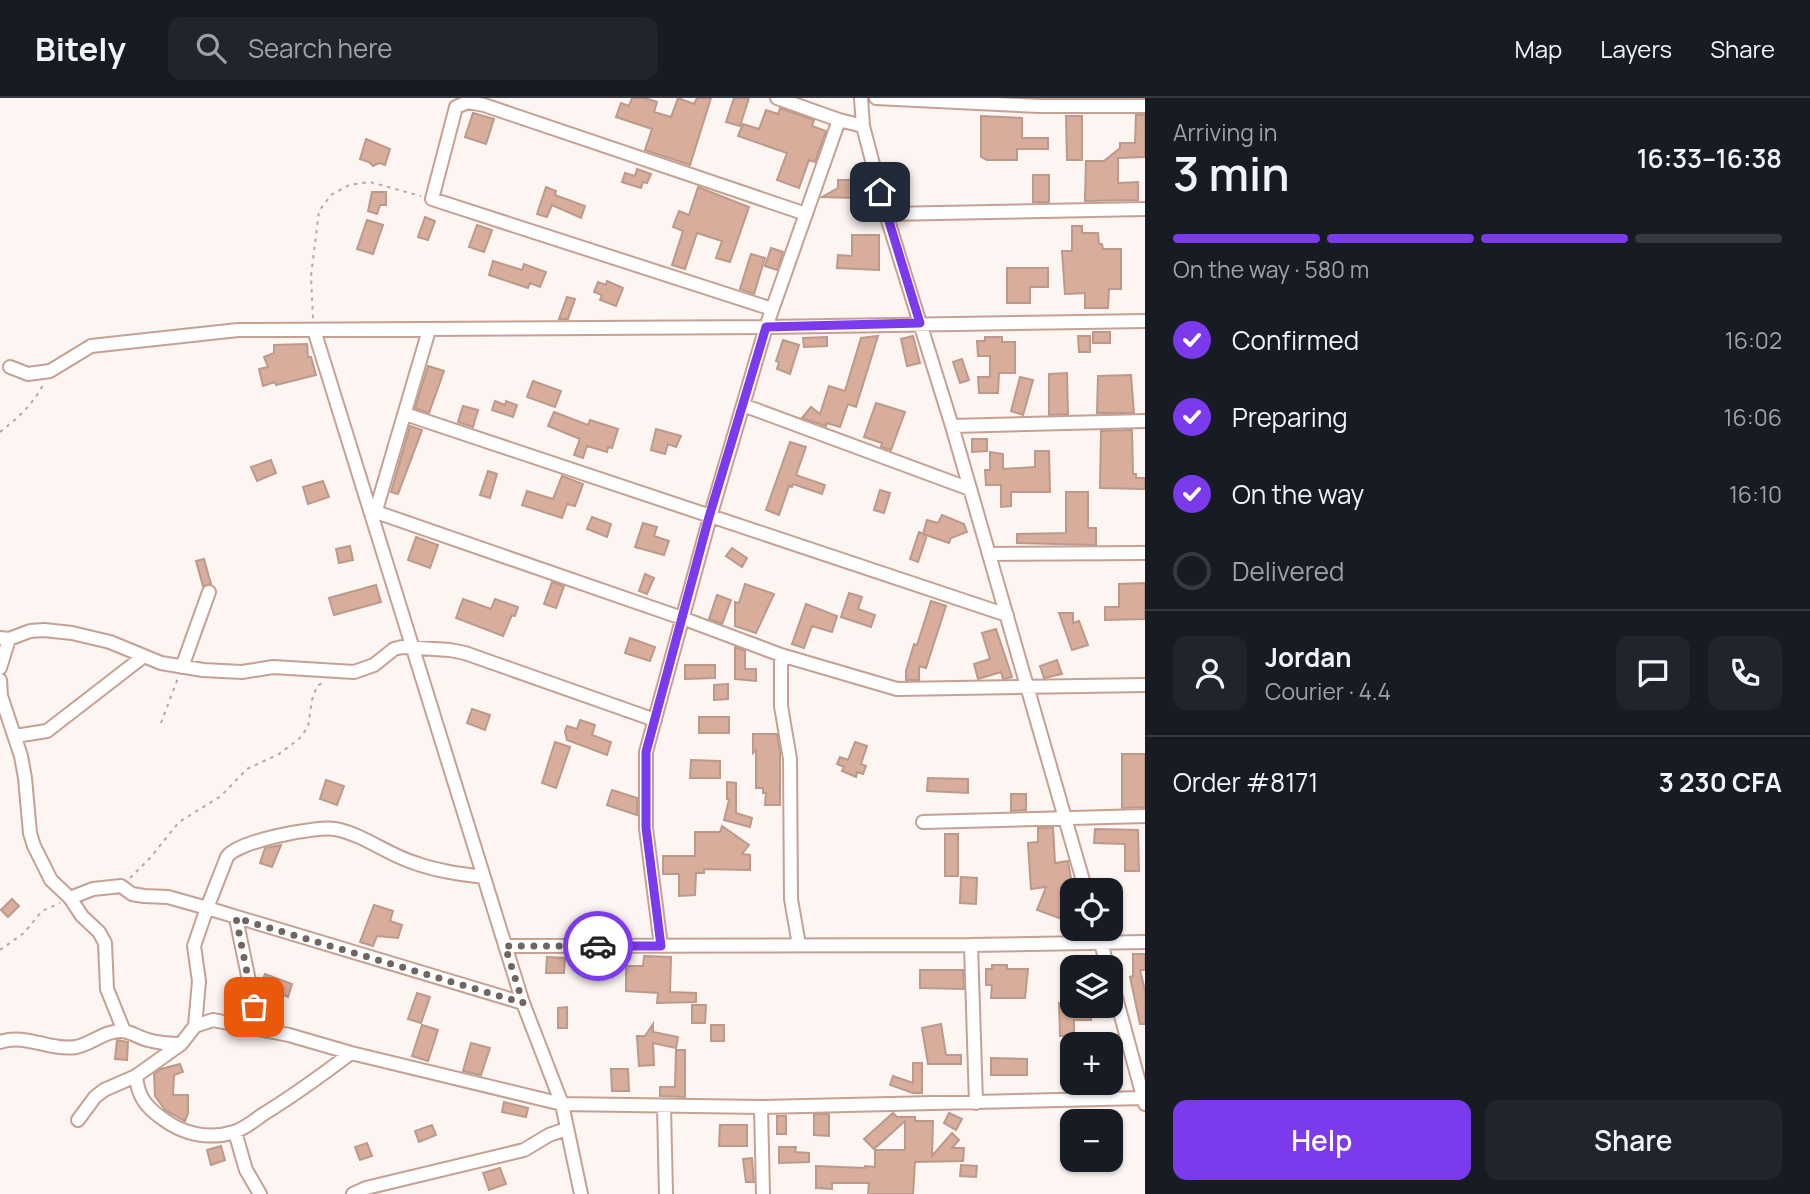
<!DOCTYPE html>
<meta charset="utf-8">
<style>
:root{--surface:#171b24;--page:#20242c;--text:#f1f3f6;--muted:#9ea1a6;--line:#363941;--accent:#7c3aed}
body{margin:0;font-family:Manrope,sans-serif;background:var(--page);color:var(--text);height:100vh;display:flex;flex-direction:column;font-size:26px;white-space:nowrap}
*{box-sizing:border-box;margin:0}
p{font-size:23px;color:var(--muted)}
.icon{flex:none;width:38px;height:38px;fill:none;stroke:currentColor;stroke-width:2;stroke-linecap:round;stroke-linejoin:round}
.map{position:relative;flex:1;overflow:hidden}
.sheet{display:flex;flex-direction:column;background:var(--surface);width:665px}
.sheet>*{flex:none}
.fabs{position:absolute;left:1060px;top:780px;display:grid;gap:14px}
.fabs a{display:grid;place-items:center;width:63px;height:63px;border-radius:14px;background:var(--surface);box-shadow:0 2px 5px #0004;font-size:35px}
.pin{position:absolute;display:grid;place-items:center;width:60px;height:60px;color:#fff;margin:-30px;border-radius:14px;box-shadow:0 4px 10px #0006}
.courier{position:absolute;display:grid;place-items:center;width:70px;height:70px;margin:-35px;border:5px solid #7c3aed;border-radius:50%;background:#fff;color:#222;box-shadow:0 2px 9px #0007}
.summary em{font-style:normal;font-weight:600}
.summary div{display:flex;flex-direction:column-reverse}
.summary{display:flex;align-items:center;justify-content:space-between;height:119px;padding:0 28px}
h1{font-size:46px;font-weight:600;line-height:52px}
.bar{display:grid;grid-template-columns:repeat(4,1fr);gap:10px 7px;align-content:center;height:84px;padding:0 28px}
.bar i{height:9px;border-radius:5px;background:var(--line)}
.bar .selected{background:var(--accent)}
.bar p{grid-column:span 4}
.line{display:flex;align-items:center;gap:18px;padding:0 28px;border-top:2px solid var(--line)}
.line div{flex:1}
.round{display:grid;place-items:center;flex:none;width:74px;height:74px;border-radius:14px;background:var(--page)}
ol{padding:0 28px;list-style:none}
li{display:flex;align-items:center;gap:21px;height:77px}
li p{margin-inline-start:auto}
li .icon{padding:7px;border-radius:50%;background:var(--accent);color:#fff;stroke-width:4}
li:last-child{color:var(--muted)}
li i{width:38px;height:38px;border:4px solid var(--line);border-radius:50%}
.button{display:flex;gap:14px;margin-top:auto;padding:14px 28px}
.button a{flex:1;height:80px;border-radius:14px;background:var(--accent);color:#fff;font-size:28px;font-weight:600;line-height:80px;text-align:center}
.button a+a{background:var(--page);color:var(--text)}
header{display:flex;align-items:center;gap:42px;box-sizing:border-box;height:98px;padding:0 35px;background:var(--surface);border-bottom:2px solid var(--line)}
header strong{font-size:33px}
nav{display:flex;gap:38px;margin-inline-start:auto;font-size:24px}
.search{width:490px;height:63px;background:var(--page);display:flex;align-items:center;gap:18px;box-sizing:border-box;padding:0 24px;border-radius:14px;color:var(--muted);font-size:26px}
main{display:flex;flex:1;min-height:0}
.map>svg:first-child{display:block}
.building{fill:#d9ad9c;stroke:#bc998a;stroke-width:2}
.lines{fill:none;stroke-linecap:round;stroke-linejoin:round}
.minor-casing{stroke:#c6a193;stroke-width:16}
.path{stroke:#b3aaa5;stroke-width:2;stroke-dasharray:3.5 5;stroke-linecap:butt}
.minor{stroke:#fff;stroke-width:12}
.done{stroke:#706560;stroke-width:7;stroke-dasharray:0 12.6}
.route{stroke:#7c3aed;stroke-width:9}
</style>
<header>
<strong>Bitely</strong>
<div class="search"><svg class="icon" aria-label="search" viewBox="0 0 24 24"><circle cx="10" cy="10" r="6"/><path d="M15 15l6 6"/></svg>Search here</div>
<nav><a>Map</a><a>Layers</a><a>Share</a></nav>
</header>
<main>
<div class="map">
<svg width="1145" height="1096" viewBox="0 0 1145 1096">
<rect width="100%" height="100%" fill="#fcf5f1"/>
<path class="building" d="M632,0H645L657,4L654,14L671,19L678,0L694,6L697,0H711L690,67L645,52L652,31L616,19L621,5L629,8Z
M734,0H749L740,28L726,24Z
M780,10L814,22L812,28L826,33L815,64L809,62L799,90L777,82L787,55L738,38L743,26L759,31L766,12L778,16Z
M473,15L494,21L486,46L465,39Z
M1136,17H1145V59L1118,60V85L1138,84V102L1085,103L1086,63H1104L1120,50V45H1135Z
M981,18L1022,20V40H1048V51H1017V62H987L981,59Z
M1066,18H1082V62H1067Z
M366,41L390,51L385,67L379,65L373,68L369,64L360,61Z
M637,71L651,76L647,85L643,84L641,90L622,84L625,75L635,78Z
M1033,77H1049V104H1033Z
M838,82H856V100L822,99L838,90Z
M546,89L556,93L555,97L585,108L581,120L552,107L547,119L537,116Z
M698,89L749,109L730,164L716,160L722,143L697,135L685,171L672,167L683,133L673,129L679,113L689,117Z
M372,94H386V107H380L377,116L368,113Z
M425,119L435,123L428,142L418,139Z
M367,122L383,127L373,156L357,151Z
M477,127L492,132L484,154L469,149Z
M1072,128H1082V135H1098L1099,146H1102L1103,151H1121V191H1109L1108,210H1085V195L1065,196L1062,153H1072Z
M852,137H879V172L837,170L838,157L852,158Z
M771,150L783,154L777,172L765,168Z
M751,156L765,160L754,196L740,191Z
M493,163L522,172L524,166L546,174L540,189L530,185L528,190L489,177Z
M1007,170H1048V189H1030V205H1007Z
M607,183L623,190L616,208L600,202L602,197L594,194L598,184L606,187Z
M567,199L575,201L568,221H559Z
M1093,234H1110V245H1093Z
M878,238L856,309L848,306L840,329L827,325L826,328L802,320L811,309L820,316L829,288L845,293L861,240Z
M913,238L920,265L907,268L901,241Z
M1078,238H1090V254H1079Z
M827,239V248L804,249L803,240Z
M985,239H1002V244H1015V275H999L998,295H979L978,279H990V258H978L977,243H985Z
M783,242L799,247L790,276L777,271L779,264L776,263Z
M307,246L308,259H311L316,277L276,287L275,284L263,288L259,271L268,269L264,259L274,255V247Z
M962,261L969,282L960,285L953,264Z
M428,268L444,273L429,315L415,310Z
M1067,275L1068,316L1049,317V276Z
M1131,277L1134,315H1097L1098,278Z
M1020,279L1033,282L1023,317L1011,313Z
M533,283L561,293L555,309L527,299Z
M495,303L505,307L506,303L517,307L513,319L492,312Z
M876,305L905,314L891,352L881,349L882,345L864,339Z
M463,308L478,312L473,329L458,324Z
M554,314L588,327L590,322L618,331L612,350L608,349L607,354L587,348L583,360L574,357L580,341L548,328Z
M410,328L422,332L398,396L391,394Z
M656,331L681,338L676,349L668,346L665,356L651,352Z
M1132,332L1133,376H1136V380H1145V391L1100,390L1101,333Z
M972,341H987V353L972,354Z
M790,344L806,349L796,377L825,387L822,396L793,386L792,389L789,388L779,417L766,412Z
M1035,353H1049L1050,394H1011V408L1001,409V387H986L985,372H990V354L1003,356V371L1035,369Z
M271,362L276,375L257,383L251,369Z
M488,373L497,376L490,400L480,397Z
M562,378L583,386L575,408L567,406L562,420L522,407L527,393L553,401Z
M323,383L329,399L308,406L303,389Z
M880,392L890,395L884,415L874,412Z
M1066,394H1088V430H1096V447L1017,445V436L1066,435Z
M942,417L964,426L967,434L951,440L949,445L923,436L927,422L938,425Z
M592,419L611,426L607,439L587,431Z
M643,425L657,429L654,438L669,443L664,457L635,449Z
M919,434L927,437L918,464L910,461Z
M416,439L438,447L430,470L408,462Z
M350,448L353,462L339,465L336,451Z
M732,450L747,460L742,469L726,458Z
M204,461L211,486L203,488L196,463Z
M645,476L654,480L647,496L639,493Z
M552,484L564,488L556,510L544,506Z
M1145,485V521L1105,522V509H1119V486Z
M745,486L774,496L756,535L735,528V504L739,505Z
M376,487L381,504L334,517L329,500Z
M849,495L862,499L858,511L875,517L871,529L841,519Z
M717,497L731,502L722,526L709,521Z
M463,501L491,511L495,501L518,509L515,518L512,517L503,538L456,520Z
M931,503L946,508L926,570L919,568V582H906V573L914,546L917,547Z
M806,506L837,518L832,534L812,528L804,550L792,546Z
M1059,515H1073V525L1079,523L1088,547L1072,552Z
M996,531L1012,579L1003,581L1001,574L978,581L974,566L990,561L982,535Z
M630,540L655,549L650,563L625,555Z
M735,549L745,553V571H756V583L735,581Z
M1057,562L1062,576L1044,580L1040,568Z
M685,567H715V580L685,581Z
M728,586V601L714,602V587Z
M472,611L490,617L485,632L467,625Z
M699,619H729V635H699Z
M580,622L595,627L592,637L611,644L607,657L567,642L565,633L567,628L577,631Z
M753,636H777L780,654V707H765L766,695H763V690H756V652L753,655Z
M555,644L570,649L556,690L542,685Z
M855,644L867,648L861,666L866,668L863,676L857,674L856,679L842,673L844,669L837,666L840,659L848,662Z
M1122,656H1145V709L1122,710Z
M691,662L720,663V680H690Z
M928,680L968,681V695L927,693Z
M326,682L344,688L337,707L320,701Z
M727,684L736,685V715L752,720L750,729L724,722L729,702L727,701Z
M612,692L637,700V717L607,707Z
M1011,696H1026V712L1011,713Z
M722,728L749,747L742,756L750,757V772L704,771V775H696L695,797L679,798V776H663V758H695V734H720Z
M1053,729L1055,765L1068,763L1073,792V817L1070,824L1037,812L1046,789L1031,791L1028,745L1038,744V730Z
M1095,731L1138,732L1139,773H1125V746L1094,745Z
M945,736H958V778H945Z
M281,747L272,769L260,765L265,750Z
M961,779L977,780L976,806L960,805Z
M12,801L19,808L8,819L1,812Z
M374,807L393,813L390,823L402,827L398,840L377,838L373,848L360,844Z
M1133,856H1145V872H1140L1145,892V926H1140L1130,879L1133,878Z
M644,858L671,859L670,894L696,895V904L657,905L658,895L626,893V868H643Z
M547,859L565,860L564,875H546Z
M992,867H1007V871H1028L1025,900H991L992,887H986V871H992Z
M920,872H963L964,891L920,890Z
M265,876L292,886L288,899L260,888Z
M417,895L430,899L421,925L408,921Z
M1059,905L1092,908L1091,922H1074V938H1060Z
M692,907H706L705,925H692Z
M567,909V930H558V910Z
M653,926V934L678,939L676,950L653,945L654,967L639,968L637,938H645Z
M941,926L946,957H961V966H928L922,930Z
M422,927L438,932L428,963L412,958Z
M711,927H724V943H711Z
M117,942L128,944L127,962L115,961Z
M471,945L490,950L481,977L463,973Z
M676,952H685V999L660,998V989H675Z
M991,960L1027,961V977H991Z
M913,965H922V995H913L890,987L893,978L913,985Z
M180,966L183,974L174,977L173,997H188V1015L185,1023L165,1012L155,998L154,976L161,971Z
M611,971H628L629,993H612Z
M504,1004L528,1010L526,1019L502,1014Z
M893,1015L897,1019H915V1023H933L932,1058L952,1035L959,1042L952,1050H964L963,1063L915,1064L913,1096H868L869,1085H832V1091L816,1090V1068L865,1070V1068L875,1069V1052H905V1023L874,1051L864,1041Z
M949,1015L962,1021L956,1032L944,1025Z
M814,1016H829V1038L814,1037Z
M777,1018H786V1036H777Z
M432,1027L436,1037L419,1044L415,1033Z
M720,1027H747V1048H719Z
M367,1045L372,1058L360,1062L355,1049Z
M221,1048L225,1062L211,1067L207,1052Z
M779,1049H796L795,1054L809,1055V1064L779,1065Z
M752,1060L754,1084H746L743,1061Z
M961,1067L977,1068L976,1079L960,1078Z
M500,1070L506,1086L489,1092L483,1075Z"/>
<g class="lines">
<g class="minor-casing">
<path id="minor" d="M777,0L839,22L863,28
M861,0L863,28L886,116L952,328L1086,793
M876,0L1039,8H1145
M886,116L1145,111
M772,211L432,101L456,9L468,4L484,7L806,116
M314,232L523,905L562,1006L581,1096
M10,269L28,276L50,273L91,248L238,232L766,229L1145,223
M743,307L970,391
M405,316L1007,517
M952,328L1145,323
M376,414L682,520L781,557L897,591L1145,587
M374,419L429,232
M989,456L1145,455
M0,540L9,541L30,533L44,532L72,535L110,544L161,565L203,572L242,574L273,569L354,574L374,567L394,551L402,549L450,552L465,555L655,622
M781,557V608L790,661L791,801L799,847
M182,569L209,494
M0,570L9,541
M0,582L1,598L21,658L25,680L30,735L34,748L51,782L70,800L82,818L99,834L105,845L107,891L124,933
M15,638L47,633L144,558
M923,724L1145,718
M70,800L93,791L121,788L132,796L144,798L168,799L207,810L227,759C237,743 316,728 335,731C363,736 388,757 415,765C437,773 460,776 484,779
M236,820L259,931
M1097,831L1108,870
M971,847L976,1005
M505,848L971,847L1145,844
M661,848L646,730V654L710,419L766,229L839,22
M1111,881L1145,1006
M195,928L199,883L194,848L207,810L523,905
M0,944C26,935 49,953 76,949C92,946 105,932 123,933C131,934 140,940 148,942C159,945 170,946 181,946
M351,955C322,977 293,998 262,1017C254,1023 244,1031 234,1034C209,1042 183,1036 163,1021C146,1009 138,999 136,978L181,946L195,928L213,922L289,937L351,955L562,1006L761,1009L1143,1000
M664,1009L666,1096
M761,1009L763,1096
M78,1022L95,999L104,992L136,978
M235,1034L246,1072L260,1096
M353,1096L366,1090L524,1052L549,1037L566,1031"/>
</g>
<path class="path" d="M313,220L311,178L319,113L331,97L349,87L370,84L421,98
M0,334C17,321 33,306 43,287
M161,625L178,580
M130,780L150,760L179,724L221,698L247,671L279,656L299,641L308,629L312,602L317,588L322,585
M0,852L24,835L42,813L60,805"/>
<use href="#minor" class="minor"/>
</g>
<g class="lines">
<path class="done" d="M254,909L236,820L523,905L505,848H598"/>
<path class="route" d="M598,848H661L646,730V654L709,419L766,229L920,225L880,94"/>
</g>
</svg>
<div class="fabs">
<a><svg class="icon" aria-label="locate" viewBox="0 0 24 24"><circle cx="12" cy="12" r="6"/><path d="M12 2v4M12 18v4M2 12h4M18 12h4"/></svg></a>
<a><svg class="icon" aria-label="layers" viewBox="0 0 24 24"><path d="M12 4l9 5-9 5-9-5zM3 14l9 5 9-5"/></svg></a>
<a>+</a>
<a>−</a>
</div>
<div class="pin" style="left:254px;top:909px;background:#ea580c"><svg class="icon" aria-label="bag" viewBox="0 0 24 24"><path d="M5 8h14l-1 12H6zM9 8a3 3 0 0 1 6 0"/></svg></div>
<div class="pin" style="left:880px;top:94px;background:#1f2937"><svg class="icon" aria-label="home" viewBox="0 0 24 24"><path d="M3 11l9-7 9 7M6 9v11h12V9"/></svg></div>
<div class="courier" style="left:598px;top:848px"><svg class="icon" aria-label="car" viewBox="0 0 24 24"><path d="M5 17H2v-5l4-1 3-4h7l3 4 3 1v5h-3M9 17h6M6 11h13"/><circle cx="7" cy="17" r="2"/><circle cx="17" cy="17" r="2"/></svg></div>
</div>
<section class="sheet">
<div class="summary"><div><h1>3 min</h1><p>Arriving in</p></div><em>16:33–16:38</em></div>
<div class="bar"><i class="selected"></i><i class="selected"></i><i class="selected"></i><i></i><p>On the way · 580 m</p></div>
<ol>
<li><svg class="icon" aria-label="check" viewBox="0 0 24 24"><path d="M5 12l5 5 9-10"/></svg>Confirmed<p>16:02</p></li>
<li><svg class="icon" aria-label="check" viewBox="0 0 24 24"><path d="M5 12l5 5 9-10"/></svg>Preparing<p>16:06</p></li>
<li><svg class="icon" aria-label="check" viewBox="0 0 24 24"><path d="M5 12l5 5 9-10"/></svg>On the way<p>16:10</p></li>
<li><i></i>Delivered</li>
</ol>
<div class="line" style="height:126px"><a class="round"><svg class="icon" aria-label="person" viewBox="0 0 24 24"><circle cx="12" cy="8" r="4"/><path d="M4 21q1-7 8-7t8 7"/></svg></a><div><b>Jordan</b><p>Courier · 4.4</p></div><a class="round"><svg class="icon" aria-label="chat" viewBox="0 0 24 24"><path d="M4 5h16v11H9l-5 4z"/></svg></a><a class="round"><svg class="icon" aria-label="phone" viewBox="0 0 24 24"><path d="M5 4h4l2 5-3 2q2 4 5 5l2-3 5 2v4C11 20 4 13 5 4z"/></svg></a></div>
<div class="line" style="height:91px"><div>Order #8171</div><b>3 230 CFA</b></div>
<div class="button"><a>Help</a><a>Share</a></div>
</section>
</main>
